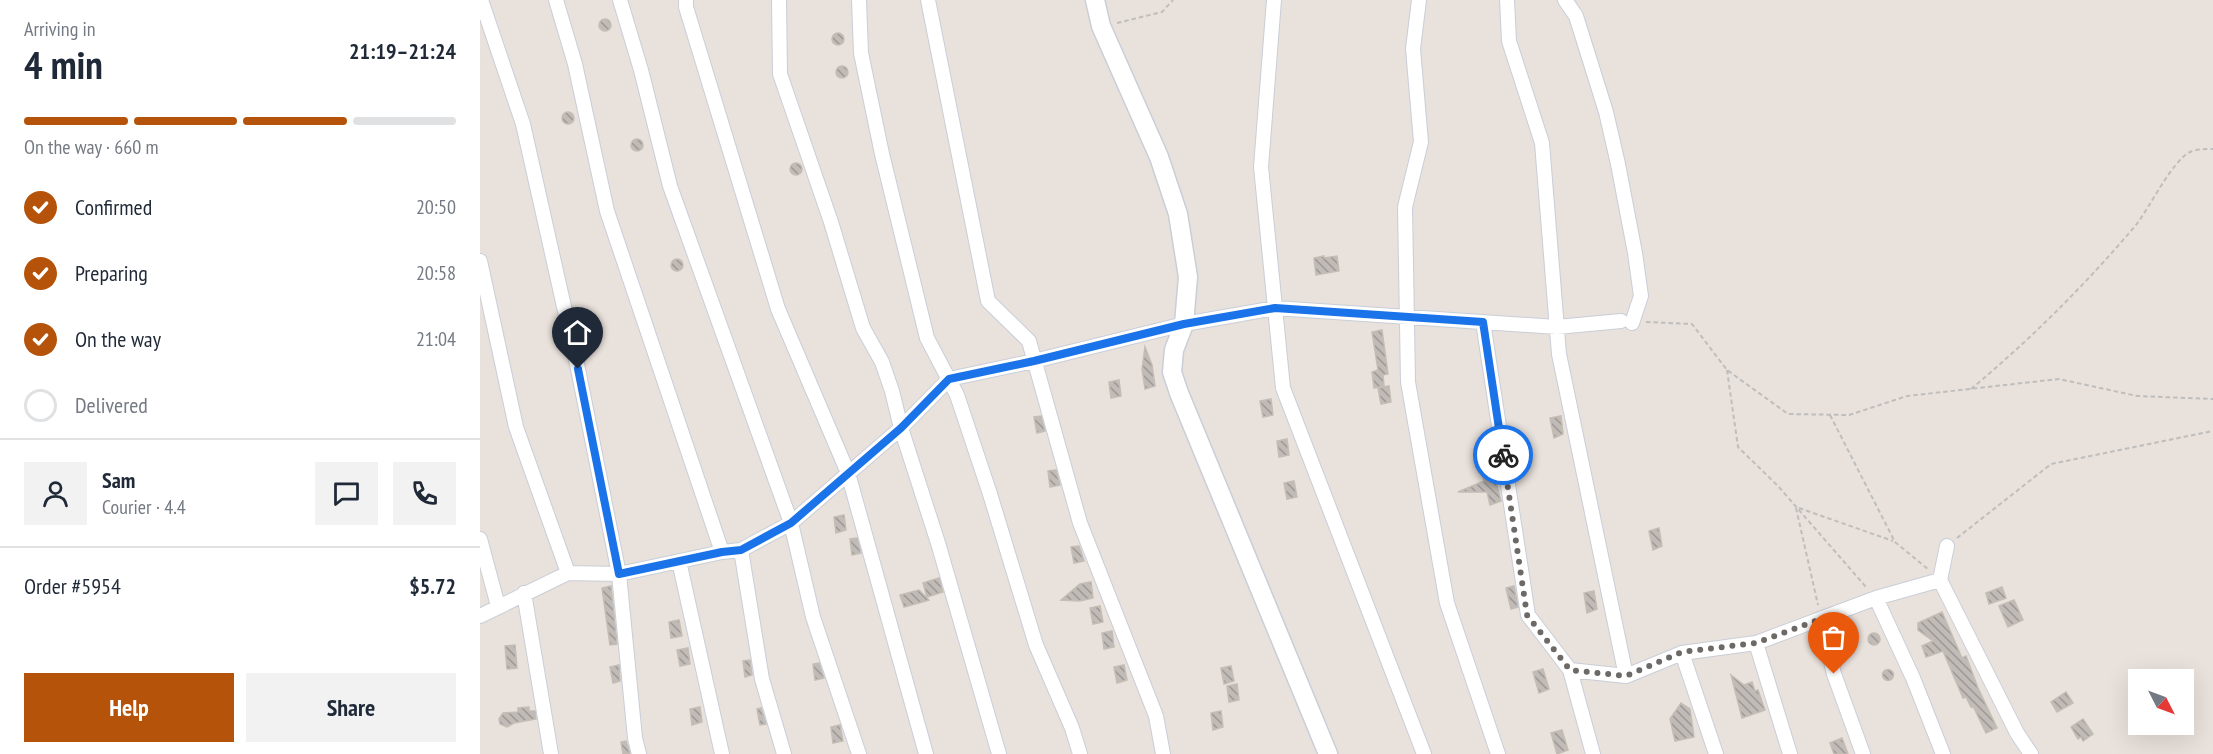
<!DOCTYPE html>
<meta charset="utf-8">
<style>
:root{--surface:#fff;--page:#f2f2f3;--text:#1f2937;--muted:#747a83;--line:#e0e1e3;--accent:#b45309}
body{margin:0;font-family:"PT Sans Narrow",sans-serif;background:var(--page);color:var(--text);height:100vh;display:flex;flex-direction:column;font-size:22px;white-space:nowrap}
*{box-sizing:border-box;margin:0}
p{font-size:20px;color:var(--muted)}
.icon{flex:none;width:33px;height:33px;fill:none;stroke:currentColor;stroke-width:2;stroke-linecap:round;stroke-linejoin:round}
.map{position:relative;flex:1;overflow:hidden}
.side{display:flex;flex-direction:column;background:var(--surface);width:480px}
.side>*{flex:none}
.needle{width:39px;rotate:132deg}
.controls{position:absolute;left:1648px;top:669px;display:grid;gap:12px}
.controls a{display:grid;place-items:center;width:66px;height:66px;border-radius:0px;background:var(--surface);box-shadow:0 6px 24px #0002;font-size:30px}
.pin{position:absolute;display:grid;place-items:center;width:51px;height:51px;color:#fff;margin:-62px -26px;border-radius:50% 50% 50% 0;rotate:-45deg;box-shadow:0 0 6px #0007}
.pin .icon{rotate:45deg}
.courier{position:absolute;display:grid;place-items:center;width:60px;height:60px;margin:-30px;border:4px solid #1a73e8;border-radius:50%;background:#fff;color:#222;box-shadow:0 2px 8px #0007}
.summary em{font-style:normal;font-weight:700}
.summary div{display:flex;flex-direction:column-reverse}
.summary{display:flex;align-items:center;justify-content:space-between;height:102px;padding:0 24px}
h1{font-size:39px;font-weight:700;line-height:45px}
.bar{display:grid;grid-template-columns:repeat(4,1fr);gap:9px 6px;align-content:center;height:72px;padding:0 24px}
.bar i{height:8px;border-radius:4px;background:var(--line)}
.bar .active{background:var(--accent)}
.bar p{grid-column:span 4}
.line{display:flex;align-items:center;gap:15px;padding:0 24px;border-top:2px solid var(--line)}
.line div{flex:1}
.round{display:grid;place-items:center;flex:none;width:63px;height:63px;border-radius:0px;background:var(--page)}
ol{padding:0 24px;list-style:none}
li{display:flex;align-items:center;gap:18px;height:66px}
li p{margin-inline-start:auto}
li .icon{padding:6px;border-radius:50%;background:var(--accent);color:#fff;stroke-width:4}
li:last-child{color:var(--muted)}
li i{width:33px;height:33px;border:3px solid var(--line);border-radius:50%}
.button{display:flex;gap:12px;margin-top:auto;padding:12px 24px}
.button a{flex:1;height:69px;border-radius:0px;background:var(--accent);color:#fff;font-size:24px;font-weight:700;line-height:69px;text-align:center}
.button a+a{background:var(--page);color:var(--text)}
main{display:flex;flex:1;min-height:0}
.map>svg:first-child{display:block}
.building{fill:url(#building-back-hatch);stroke:#c3bdb5;stroke-width:1.5}
.lines{fill:none;stroke-linecap:round;stroke-linejoin:round}
.street-casing{stroke:#c9ced8;stroke-width:16}
.secondary-casing{stroke:#c9ced8;stroke-width:21}
.path{stroke:#bebebe;stroke-width:2;stroke-dasharray:4.5 3;stroke-linecap:butt}
.street{stroke:#fff;stroke-width:14}
.secondary{stroke:#fff;stroke-width:18}
.done{stroke:#6c6967;stroke-width:6;stroke-dasharray:0 10.8}
.route{stroke:#1a73e8;stroke-width:8}
</style>
<main>
<section class="side">
<div class="summary"><div><h1>4 min</h1><p>Arriving in</p></div><em>21:19–21:24</em></div>
<div class="bar"><i class="active"></i><i class="active"></i><i class="active"></i><i></i><p>On the way · 660 m</p></div>
<ol>
<li><svg class="icon" aria-label="check" viewBox="0 0 24 24"><path d="M5 12l5 5 9-10"/></svg>Confirmed<p>20:50</p></li>
<li><svg class="icon" aria-label="check" viewBox="0 0 24 24"><path d="M5 12l5 5 9-10"/></svg>Preparing<p>20:58</p></li>
<li><svg class="icon" aria-label="check" viewBox="0 0 24 24"><path d="M5 12l5 5 9-10"/></svg>On the way<p>21:04</p></li>
<li><i></i>Delivered</li>
</ol>
<div class="line" style="height:108px"><a class="round"><svg class="icon" aria-label="person" viewBox="0 0 24 24"><circle cx="12" cy="8" r="4"/><path d="M4 21q1-7 8-7t8 7"/></svg></a><div><b>Sam</b><p>Courier · 4.4</p></div><a class="round"><svg class="icon" aria-label="chat" viewBox="0 0 24 24"><path d="M4 5h16v11H9l-5 4z"/></svg></a><a class="round"><svg class="icon" aria-label="phone" viewBox="0 0 24 24"><path d="M5 4h4l2 5-3 2q2 4 5 5l2-3 5 2v4C11 20 4 13 5 4z"/></svg></a></div>
<div class="line" style="height:78px"><div>Order #5954</div><b>$5.72</b></div>
<div class="button"><a>Help</a><a>Share</a></div>
</section>
<div class="map">
<svg width="1733" height="754" viewBox="0 0 1733 754">
<defs>
<pattern id="building-back-hatch" width="6" height="6" patternUnits="userSpaceOnUse" patternTransform="scale(1.5)"><rect width="6" height="6" fill="#c1bbb7"/><path d="M-1 5l2 2M0 0l6 6M5-1l2 2" fill="none" stroke="#9d9895"/></pattern>
</defs>
<rect width="100%" height="100%" fill="#e9e1db"/>
<path class="building" d="M119 25a6 6 0 1 1 12 0a6 6 0 1 1-12 0Z
M352 39a6 6 0 1 1 12 0a6 6 0 1 1-12 0Z
M356 72a6 6 0 1 1 12 0a6 6 0 1 1-12 0Z
M82 118a6 6 0 1 1 12 0a6 6 0 1 1-12 0Z
M151 145a6 6 0 1 1 12 0a6 6 0 1 1-12 0Z
M310 169a6 6 0 1 1 12 0a6 6 0 1 1-12 0Z
M844,256V258L857,256L859,271L836,275L834,258Z
M191 265a6 6 0 1 1 12 0a6 6 0 1 1-12 0Z
M902,330L908,374L903,375L904,386L894,388L892,372L898,370L892,332Z
M665,347L672,365L675,386L665,389L662,369Z
M639,380L641,396L631,398L629,382Z
M909,386L911,402L901,404L898,388Z
M791,399L793,415L783,417L780,401Z
M561,416L565,431L557,433L554,417Z
M1081,416L1083,434L1074,438L1070,418Z
M807,439L809,455L799,457L797,441Z
M1009,455L1021,501L1010,505L1007,492H978L1004,481L998,458Z
M576,470L580,485L570,487L568,471Z
M814,481L817,497L807,499L804,483Z
M364,515L366,530L356,533L354,517Z
M1179,528L1182,546L1173,550L1169,531Z
M377,538L381,553L372,555L370,539Z
M599,546L604,561L594,563L591,547Z
M459,578L463,592L447,597L443,583Z
M611,582L613,598L600,601L581,600L600,584Z
M131,586L137,644L130,645L122,588Z
M1034,586L1038,607L1031,609L1026,588Z
M1522,587L1526,598L1509,604L1506,593Z
M439,590L449,600L424,607L420,595Z
M1114,591L1117,609L1107,613L1104,593Z
M1534,600L1543,620L1528,627L1519,606Z
M620,606L623,622L613,624L610,608Z
M1462,612L1482,658L1486,656L1498,688L1517,728L1506,733L1493,706L1491,707L1486,697L1483,698L1463,651L1446,657L1442,646L1453,641L1438,630V623Z
M199,620L202,636L191,638L189,622Z
M632,631L634,647L624,649L622,633Z
M1388 639a6 6 0 1 1 12 0a6 6 0 1 1-12 0Z
M35,645L37,668L27,669L25,646Z
M208,648L210,664L200,666L197,650Z
M270,660L272,675L265,677L263,661Z
M339,663L344,678L335,680L333,664Z
M139,665L140,681L133,683L130,667Z
M644,665L647,680L637,683L634,667Z
M751,666L754,681L744,684L741,668Z
M1063,669L1069,689L1059,693L1053,672Z
M1402.5 675a5.5 5.5 0 1 1 11 0a5.5 5.5 0 1 1-11 0Z
M1251,675L1264,685L1272,682L1275,691L1278,690L1285,710L1262,718Z
M757,684L759,700L749,702L747,686Z
M1586,692L1593,703L1577,712L1571,702Z
M1201,703L1210,709L1214,737L1195,741L1190,719Z
M49,707V711H55L56,719L34,723L27,727L20,724L19,719L23,713L38,712V708Z
M220,707L222,722L212,725L210,709Z
M281,708L286,724L280,725L277,709Z
M741,711L743,727L733,730L731,713Z
M1603,719L1613,734L1603,741L1601,737L1598,739L1591,727Z
M360,725L363,741L353,743L351,727Z
M1082,730L1088,750L1077,754L1071,733Z
M1362,738L1368,754H1354L1350,743Z
M146,741L150,754H143L141,742Z"/>
<g class="lines">
<g class="street-casing">
<path id="street" d="M1,0L43,124L98,369L139,574L155,738L159,754
M76,0L95,64L127,211L242,552
M140,0L161,70L190,186L311,523L333,617L379,754
M206,0V7L298,309L368,473L446,754
M299,0L300,74L351,222L383,328L402,362L412,391L421,428L458,543L519,754
M379,0L381,53L402,154L447,338L477,395L510,494L556,645L592,728L600,754
M448,0L508,301L549,341L600,523L676,716L683,754
M794,0L781,167L803,388L944,754
M939,0L933,49L941,142L925,207L928,382L967,603L1018,754
M1027,0L1029,41L1062,143L1079,354L1146,676
M1085,0L1096,16L1126,112L1138,164L1155,253L1161,296L1152,323
M0,261L36,427L88,573
M1003,322L1048,615L1090,670L1146,676L1202,653L1276,643L1396,598L1460,580L1467,546
M0,539L18,606
M261,550L282,679L304,754
M199,561L242,754
M1460,580L1537,733L1551,754
M44,593L71,754
M1396,598L1433,678L1463,754
M0,616L88,573L139,574L242,552L261,550L311,523L421,428L469,379L554,361L704,324L795,308L1077,327L1141,321
M1341,619L1354,674L1383,754
M1276,643L1310,754
M1202,653L1236,754
M1090,670L1113,754"/>
</g>
<g class="secondary-casing">
<path id="secondary" d="M615,0L621,26L679,157L698,214L708,277L704,324L694,350L692,372L699,393L848,754"/>
</g>
<path class="path" d="M637,23L682,12L693,0
M1166,322L1212,324L1247,370L1308,414L1369,415L1427,396L1579,379L1657,396L1733,399
M1247,370L1258,447L1298,486L1386,587
M1491,389C1551,339 1606,284 1656,225C1670,207 1692,161 1710,152C1716,149 1727,149 1733,149
M1350,415L1415,542L1449,570
M1316,508L1338,605
M1319,508L1413,541
M1477,538L1571,464L1733,431"/>
<use href="#street" class="street"/>
<use href="#secondary" class="secondary"/>
</g>
<g class="lines">
<path class="done" d="M1023,455L1047,615L1090,670L1146,676L1202,652L1276,643L1341,619L1354,674"/>
<path class="route" d="M98,369L139,574L242,552L261,550L311,523L421,428L469,379L554,361L704,324L795,308L1003,322L1023,455"/>
</g>
</svg>
<div class="controls">
<a><svg class="needle" viewBox="-14 -14 28 28"><path d="M0-13l5 13h-10z" fill="#e53935"/><path d="M0 13l5-13h-10z" fill="#747a83"/></svg></a>
</div>
<div class="pin" style="left:1354px;top:674px;background:#ea580c"><svg class="icon" aria-label="bag" viewBox="0 0 24 24"><path d="M5 8h14l-1 12H6zM9 8a3 3 0 0 1 6 0"/></svg></div>
<div class="pin" style="left:98px;top:369px;background:#1f2937"><svg class="icon" aria-label="home" viewBox="0 0 24 24"><path d="M3 11l9-7 9 7M6 9v11h12V9"/></svg></div>
<div class="courier" style="left:1023px;top:455px"><svg class="icon" aria-label="bike" viewBox="0 0 24 24"><circle cx="6" cy="16" r="4"/><circle cx="18" cy="16" r="4"/><path d="M6 16l4-8h5l3 8M10 8l3 8H6M13 5h3"/></svg></div>
</div>
</main>
